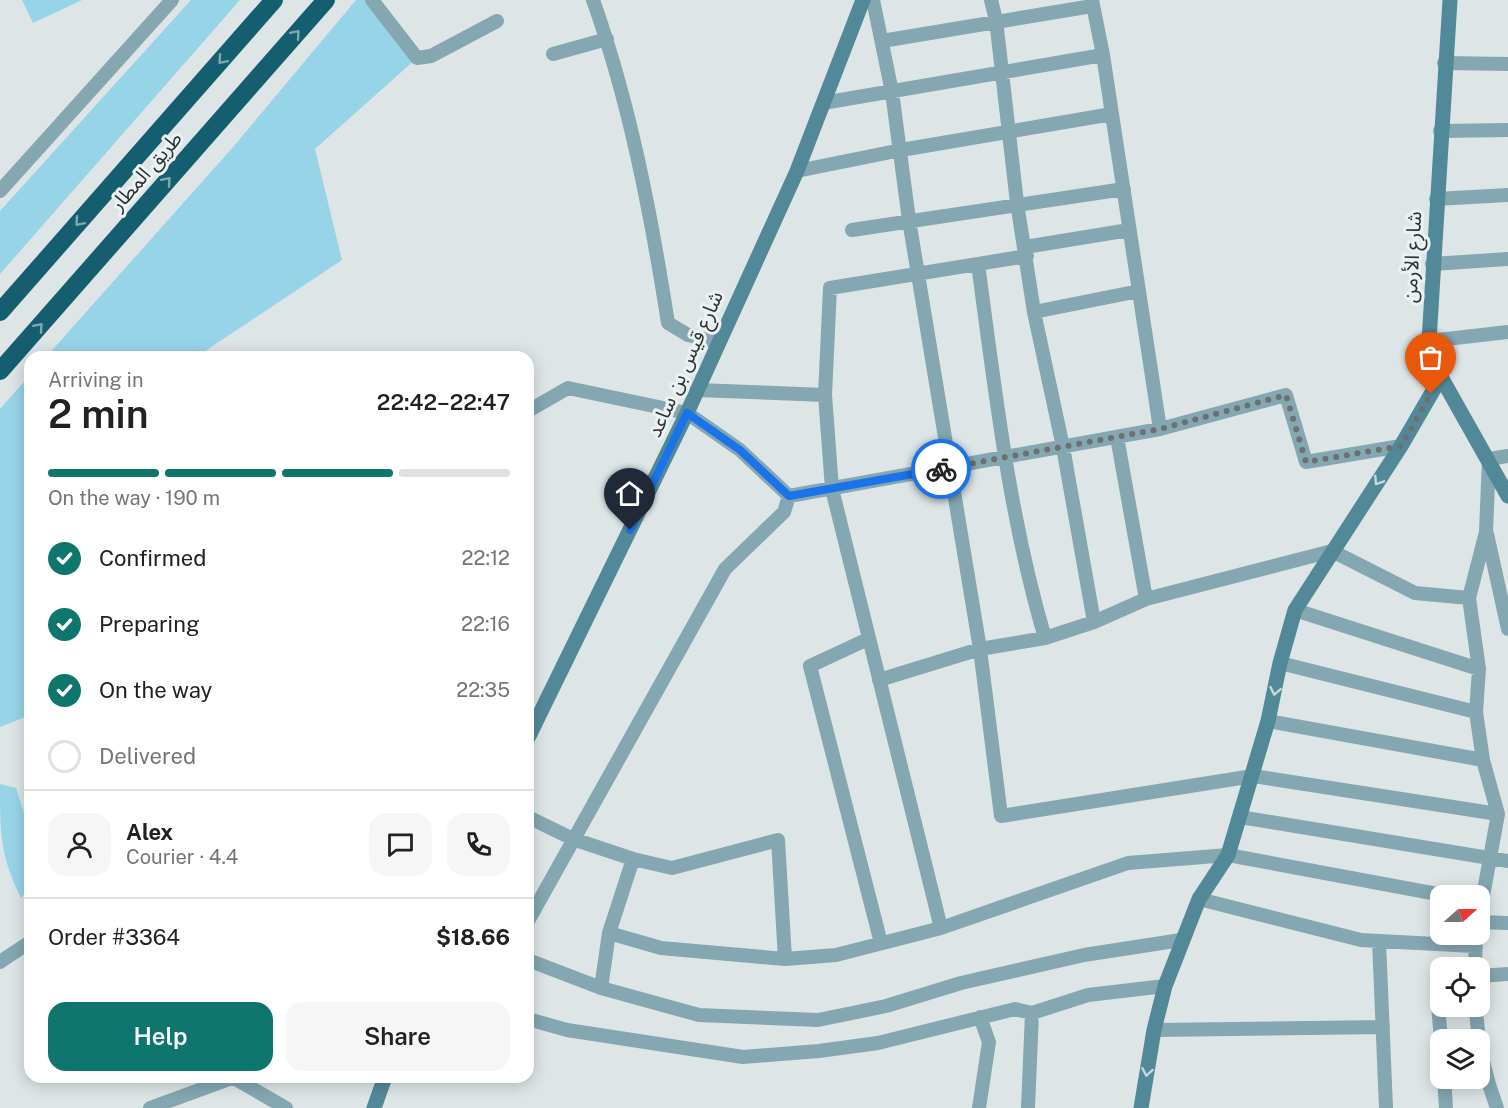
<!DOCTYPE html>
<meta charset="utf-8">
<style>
:root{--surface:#fff;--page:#f6f6f6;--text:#202124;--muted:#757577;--line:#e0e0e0;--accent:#0f766e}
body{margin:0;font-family:"Public Sans","Noto Sans Arabic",sans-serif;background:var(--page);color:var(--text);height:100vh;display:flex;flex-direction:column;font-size:22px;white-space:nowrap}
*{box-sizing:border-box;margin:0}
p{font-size:20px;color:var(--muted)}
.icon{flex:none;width:33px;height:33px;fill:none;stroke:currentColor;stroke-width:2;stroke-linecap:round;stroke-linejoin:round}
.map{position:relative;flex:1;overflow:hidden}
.side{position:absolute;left:24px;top:351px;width:510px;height:732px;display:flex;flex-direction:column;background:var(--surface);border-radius:18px;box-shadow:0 3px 15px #0003}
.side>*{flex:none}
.needle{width:39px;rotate:69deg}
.fabs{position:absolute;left:1430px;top:885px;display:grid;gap:12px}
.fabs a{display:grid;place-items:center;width:60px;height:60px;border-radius:12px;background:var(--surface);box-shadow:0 3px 15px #0003;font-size:30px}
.pin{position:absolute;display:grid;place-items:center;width:51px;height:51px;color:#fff;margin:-62px -26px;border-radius:50% 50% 50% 0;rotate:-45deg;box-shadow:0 0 6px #0007}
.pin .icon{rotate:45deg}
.courier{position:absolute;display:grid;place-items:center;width:60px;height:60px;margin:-30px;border:4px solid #1a73e8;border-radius:50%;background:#fff;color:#222;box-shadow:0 2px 8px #0007}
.summary em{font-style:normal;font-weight:600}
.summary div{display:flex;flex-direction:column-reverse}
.summary{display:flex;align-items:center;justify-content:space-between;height:102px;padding:0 24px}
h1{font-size:39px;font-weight:600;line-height:45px}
.bar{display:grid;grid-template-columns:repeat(4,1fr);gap:9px 6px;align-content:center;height:72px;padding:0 24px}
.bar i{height:8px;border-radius:4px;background:var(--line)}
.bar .current{background:var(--accent)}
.bar p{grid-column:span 4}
.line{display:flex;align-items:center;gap:15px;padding:0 24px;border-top:2px solid var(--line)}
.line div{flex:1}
.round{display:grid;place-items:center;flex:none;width:63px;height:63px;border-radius:18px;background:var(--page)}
ol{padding:0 24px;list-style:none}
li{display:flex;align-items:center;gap:18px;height:66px}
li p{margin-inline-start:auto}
li .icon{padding:6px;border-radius:50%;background:var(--accent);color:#fff;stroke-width:4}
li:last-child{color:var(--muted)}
li i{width:33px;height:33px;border:3px solid var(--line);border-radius:50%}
.action{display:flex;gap:12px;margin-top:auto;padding:12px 24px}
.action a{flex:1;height:69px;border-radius:18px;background:var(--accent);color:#fff;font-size:24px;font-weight:600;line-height:69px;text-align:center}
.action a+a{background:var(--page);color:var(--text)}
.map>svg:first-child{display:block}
.green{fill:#97d4e7}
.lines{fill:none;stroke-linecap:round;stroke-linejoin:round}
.minor{stroke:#84a7b2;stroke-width:14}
.secondary{stroke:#528999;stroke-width:15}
.motorway{stroke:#155e70;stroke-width:18}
.oneway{stroke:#80a8b2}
.oneway2{stroke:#c5d8dd}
.done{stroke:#6b7071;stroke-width:6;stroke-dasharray:0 10.8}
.route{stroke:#1a73e8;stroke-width:8}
.labels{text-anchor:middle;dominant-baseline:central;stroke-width:6;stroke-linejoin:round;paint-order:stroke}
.street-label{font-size:20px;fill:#2e3132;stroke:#ebf2f4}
</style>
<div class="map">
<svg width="1508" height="1108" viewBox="0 0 1508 1108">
<rect width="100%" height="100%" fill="#dde5e7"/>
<path class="green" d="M22,0H82L33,23Z
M191,0H240L0,274V211Z
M356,0H372L417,58L315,149L342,260L196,357H46L234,146Z
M30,375V715L0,727V409Z
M0,784L16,788L30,832V888L21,898C0,855 0,833 0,784Z"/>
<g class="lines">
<path class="minor" d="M372,0L417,58L431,56L497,21
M593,0C630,104 651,214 668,323L688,335L717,342
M873,0L892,92L909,220L980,649L1001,816L1253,776L1498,814
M991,0L996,20L1017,203L1034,312L1063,447L1094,622
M1092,0L1103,55L1160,429
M882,41L1092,6
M553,54L607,39
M1444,63L1508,64
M823,103L1103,55
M1440,131L1508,130
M797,171L901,150L1112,114
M0,191L172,0
M1436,199L1508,195
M852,230L1124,189
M1025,247L1129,230
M978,264C995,390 1009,516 1045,638
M1432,264L1508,259
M1034,312L1139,291
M1429,341L1508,332
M697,390L825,395
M528,411L568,388L687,413L740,450L789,496L784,512L725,569L528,921
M1117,437L1146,599
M789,496L1160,429L1286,395L1306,462L1401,446
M1487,534L1508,629
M1295,610L1479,669
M868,639L810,666L881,943
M1280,663L1476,712
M879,680L980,649L1045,638L1094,622L1146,599L1332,551L1415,593L1469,598
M1268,721L1483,760
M528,817L573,839L633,859L672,868L778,840L785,959
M1240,817L1508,861
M1199,899L1361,940L1474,946
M1479,918L1498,814L1483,760L1476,712L1479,669L1469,598L1486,532L1489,459L1508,456
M1479,922L1508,923
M941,928L832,489L825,395L830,288L1027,256
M609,933L661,948L785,959L836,955L941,928L1128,863L1228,855L1448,896
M1379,941L1386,1108
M528,960L601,988L699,1015L818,1020L886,1006L961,983L1084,955L1181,940
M0,962L30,942
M1475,968L1476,934
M1479,976L1508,974
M601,988L609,933L633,859
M1437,993L1441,1040
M1476,1006C1477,1041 1485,1076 1497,1108
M528,1019L567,1030L743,1057L819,1051L878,1043L1015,1009L1032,1013L1088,995L1165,986
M1154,1030L1383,1027
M232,1077L286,1108
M1444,1078L1446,1108
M150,1108L232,1078
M979,1108L989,1042L980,1017
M1028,1108L1032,1013"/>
<path class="secondary" d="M1450,0L1429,341L1441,377L1508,496
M528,738L687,413L797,171L863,0
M374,1108L385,1077
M1141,1108L1154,1030L1165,986L1199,899L1228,855L1268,721L1280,663L1295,610L1401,446L1441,377"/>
<path class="motorway" d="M0,312L274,0
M0,371L326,0"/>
</g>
<defs><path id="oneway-chevron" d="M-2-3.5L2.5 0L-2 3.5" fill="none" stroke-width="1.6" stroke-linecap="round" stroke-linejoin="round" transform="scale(1.5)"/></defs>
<g class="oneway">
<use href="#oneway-chevron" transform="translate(296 34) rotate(-49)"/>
<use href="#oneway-chevron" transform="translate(222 60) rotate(131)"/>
<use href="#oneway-chevron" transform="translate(167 181) rotate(-49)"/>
<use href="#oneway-chevron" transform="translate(79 222) rotate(131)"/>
<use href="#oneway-chevron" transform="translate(39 327) rotate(-49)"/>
</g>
<g class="oneway2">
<use href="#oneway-chevron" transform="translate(1378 481) rotate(123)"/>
<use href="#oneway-chevron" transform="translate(1275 691) rotate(101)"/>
<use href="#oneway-chevron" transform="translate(1147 1072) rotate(100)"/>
</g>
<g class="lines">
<path class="done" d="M941,469L1160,429L1286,395L1306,462L1401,446L1431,394"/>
<path class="route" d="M630,530L687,413L740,450L789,496L941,469"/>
</g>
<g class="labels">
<g class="street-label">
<text transform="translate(146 171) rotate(-49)">طريق المطار</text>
<text transform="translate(1412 257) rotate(-87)">شارع الأرمن</text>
<text transform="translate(685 364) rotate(-66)">شارع قيس بن ساعد</text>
</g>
</g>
</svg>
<div class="fabs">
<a><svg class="needle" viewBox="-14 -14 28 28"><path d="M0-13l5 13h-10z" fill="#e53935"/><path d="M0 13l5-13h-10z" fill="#757577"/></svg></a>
<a><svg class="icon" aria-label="locate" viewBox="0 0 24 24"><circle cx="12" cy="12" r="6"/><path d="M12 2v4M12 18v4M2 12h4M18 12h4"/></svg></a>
<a><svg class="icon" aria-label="layers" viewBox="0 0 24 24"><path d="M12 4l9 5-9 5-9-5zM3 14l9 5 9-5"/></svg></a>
</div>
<div class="pin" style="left:1431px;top:394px;background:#ea580c"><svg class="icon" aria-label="bag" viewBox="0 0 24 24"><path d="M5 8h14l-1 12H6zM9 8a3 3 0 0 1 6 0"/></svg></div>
<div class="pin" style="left:630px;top:530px;background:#1f2937"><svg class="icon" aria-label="home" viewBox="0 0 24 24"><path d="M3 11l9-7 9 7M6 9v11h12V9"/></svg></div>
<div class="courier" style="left:941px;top:469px"><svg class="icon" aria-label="bike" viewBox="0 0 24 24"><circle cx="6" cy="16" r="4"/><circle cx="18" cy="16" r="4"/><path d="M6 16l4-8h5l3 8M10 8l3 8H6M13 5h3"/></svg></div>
<section class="side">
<div class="summary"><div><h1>2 min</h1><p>Arriving in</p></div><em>22:42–22:47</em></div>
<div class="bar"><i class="current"></i><i class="current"></i><i class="current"></i><i></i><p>On the way · 190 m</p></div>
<ol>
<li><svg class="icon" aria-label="check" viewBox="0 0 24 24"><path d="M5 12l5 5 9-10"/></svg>Confirmed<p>22:12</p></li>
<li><svg class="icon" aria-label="check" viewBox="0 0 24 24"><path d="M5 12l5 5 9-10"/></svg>Preparing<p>22:16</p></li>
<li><svg class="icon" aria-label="check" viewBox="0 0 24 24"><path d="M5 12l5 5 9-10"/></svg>On the way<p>22:35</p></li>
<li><i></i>Delivered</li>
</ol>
<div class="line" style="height:108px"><a class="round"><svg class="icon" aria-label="person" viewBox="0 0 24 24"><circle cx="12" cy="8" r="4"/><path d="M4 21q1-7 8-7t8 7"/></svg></a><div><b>Alex</b><p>Courier · 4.4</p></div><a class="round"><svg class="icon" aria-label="chat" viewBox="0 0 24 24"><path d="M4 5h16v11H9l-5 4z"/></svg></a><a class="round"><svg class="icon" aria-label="phone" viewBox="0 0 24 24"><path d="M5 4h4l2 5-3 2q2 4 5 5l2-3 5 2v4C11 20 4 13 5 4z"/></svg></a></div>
<div class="line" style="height:78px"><div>Order #3364</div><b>$18.66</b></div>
<div class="action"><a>Help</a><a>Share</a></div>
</section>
</div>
